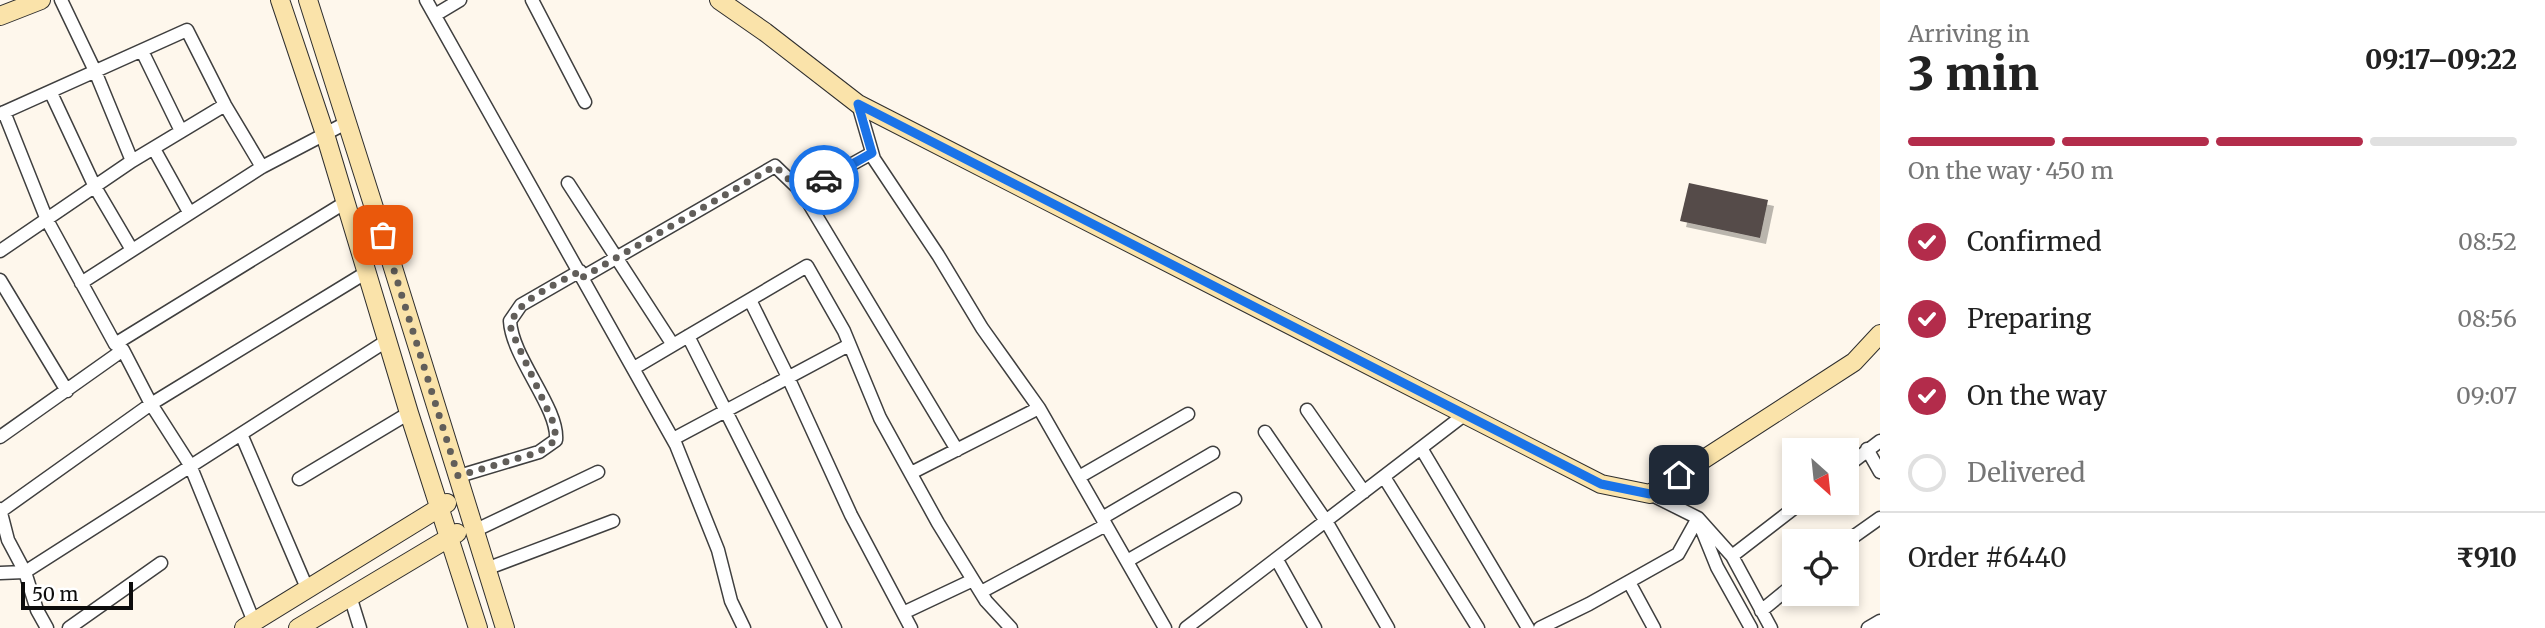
<!DOCTYPE html>
<meta charset="utf-8">
<style>
:root{--surface:#fff;--page:#f2f2f2;--text:#222;--muted:#767676;--line:#e0e0e0;--accent:#b32c4b}
body{margin:0;font-family:Merriweather,serif;background:var(--page);color:var(--text);height:100vh;display:flex;flex-direction:column;font-size:26px;white-space:nowrap}
*{box-sizing:border-box;margin:0}
p{font-size:23px;color:var(--muted)}
.icon{flex:none;width:38px;height:38px;fill:none;stroke:currentColor;stroke-width:2;stroke-linecap:round;stroke-linejoin:round}
.map{position:relative;flex:1;overflow:hidden}
.sheet{display:flex;flex-direction:column;background:var(--surface);width:665px}
.sheet>*{flex:none}
.needle{width:46px;rotate:153deg}
.tools{position:absolute;left:1782px;top:438px;display:grid;gap:14px}
.tools a{display:grid;place-items:center;width:77px;height:77px;border-radius:0px;background:var(--surface);box-shadow:0 4px 10px #0003;font-size:35px}
.scale{position:absolute;left:21px;bottom:18px;width:112px;box-sizing:border-box;padding-left:7px;border:4px solid #0c0c0c;border-top:0;font-size:19px;line-height:24px;white-space:nowrap;color:#0c0c0c;-webkit-text-stroke:5px #fff;paint-order:stroke}
.pin{position:absolute;display:grid;place-items:center;width:60px;height:60px;color:#fff;margin:-30px;border-radius:14px;box-shadow:0 4px 10px #0006}
.courier{position:absolute;display:grid;place-items:center;width:70px;height:70px;margin:-35px;border:5px solid #1a73e8;border-radius:50%;background:#fff;color:#222;box-shadow:0 2px 9px #0007}
.overview em{font-style:normal;font-weight:800}
.overview div{display:flex;flex-direction:column-reverse}
.overview{display:flex;align-items:center;justify-content:space-between;height:119px;padding:0 28px}
h1{font-size:46px;font-weight:800;line-height:52px}
.bar{display:grid;grid-template-columns:repeat(4,1fr);gap:10px 7px;align-content:center;height:84px;padding:0 28px}
.bar i{height:9px;border-radius:5px;background:var(--line)}
.bar .active{background:var(--accent)}
.bar p{grid-column:span 4}
.line{display:flex;align-items:center;gap:18px;padding:0 28px;border-top:2px solid var(--line)}
.line div{flex:1}
ol{padding:0 28px;list-style:none}
li{display:flex;align-items:center;gap:21px;height:77px}
li p{margin-inline-start:auto}
li .icon{padding:7px;border-radius:50%;background:var(--accent);color:#fff;stroke-width:4}
li:last-child{color:var(--muted)}
li i{width:38px;height:38px;border:4px solid var(--line);border-radius:50%}
main{display:flex;flex:1;min-height:0}
.map>svg:first-child{display:block}
.building{fill:#544b49;filter:url(#shadow)}
.lines{fill:none;stroke-linecap:round;stroke-linejoin:round}
.street-casing{stroke:#3f3f3f;stroke-width:15}
.secondary-casing{stroke:#2e2e2e;stroke-width:20}
.street{stroke:#fff;stroke-width:12}
.secondary{stroke:#fae3aa;stroke-width:18}
.done{stroke:#615e5a;stroke-width:7;stroke-dasharray:0 12.6}
.route{stroke:#1a73e8;stroke-width:9}
</style>
<main>
<div class="map">
<svg width="1880" height="628" viewBox="0 0 1880 628">
<defs>
<filter id="shadow"><feDropShadow dx="6" dy="6" stdDeviation="0" flood-color="#0004"/></filter>
</defs>
<rect width="100%" height="100%" fill="#fef7ec"/>
<path class="building" d="M1689,183L1768,200L1760,238L1680,221Z"/>
<g class="lines">
<g class="street-casing">
<path id="street" d="M61,0L95,71L132,161
M426,0L676,445L718,550L731,601L744,628
M532,0L585,102
M435,15L460,0
M142,51L181,131
M51,93L95,187L132,250
M858,104L874,159L938,255L982,328L1039,408L1165,628
M4,112L47,220L115,344L123,350L151,404L190,465L254,622
M0,114L187,30L225,105L262,167
M154,149L189,212
M568,183L673,345
M802,192L957,450
M0,251L132,161L225,105
M583,277L775,166L802,192L872,153
M0,280L67,391
M81,283L262,167L346,123
M750,300L787,375L851,515L911,628
M688,336L835,628
M115,344L346,202
M634,368L807,266L844,331L880,418L938,523L986,601L1011,628
M1307,410L1364,492
M1265,432L1326,521L1388,628
M241,434L307,588
M0,437L123,350
M673,439L849,345
M1421,448L1528,628
M1867,449L1880,472
M1846,467L1880,441
M911,473L1039,408
M459,476L539,452L556,440C559,408 512,358 510,321L521,305L580,271
M1079,477L1188,414
M1384,477L1478,628
M299,479L409,413
M1650,494L1698,518L1732,556L1771,628
M0,509L8,540L25,572L37,610L47,628
M1,511L151,404L367,272
M1102,518L1213,453
M1700,525L1717,567L1751,628
M474,531L598,472
M1846,542L1880,518
M1732,556L1802,502
M1277,560L1315,628
M1127,561L1235,499
M486,569L613,521
M0,573L25,572L388,340
M1629,582L1654,628
M981,592L1106,525
M350,596L360,628
M1761,611L1794,584
M903,613L973,580
M69,628L161,563
M1186,628L1464,415
M1540,628L1589,604L1678,554L1698,518
M1868,628L1880,621"/>
</g>
<g class="secondary-casing">
<path id="secondary" d="M280,0L325,134L409,413L478,628
M308,0L390,258L505,628
M719,0L765,32L858,104L1601,484L1650,494L1854,362L1880,334
M0,16L41,0
M244,628L447,503
M298,628L457,533"/>
</g>
<use href="#street" class="street"/>
<use href="#secondary" class="secondary"/>
</g>
<g class="lines">
<path class="done" d="M383,235L458,476L539,452L556,440L554,424L511,330C509,302 558,284 580,271L583,277L775,166L802,192L824,180"/>
<path class="route" d="M824,180L872,153L858,104L1601,484L1650,494L1679,475"/>
</g>
</svg>
<div class="tools">
<a><svg class="needle" viewBox="-14 -14 28 28"><path d="M0-13l5 13h-10z" fill="#e53935"/><path d="M0 13l5-13h-10z" fill="#767676"/></svg></a>
<a><svg class="icon" aria-label="locate" viewBox="0 0 24 24"><circle cx="12" cy="12" r="6"/><path d="M12 2v4M12 18v4M2 12h4M18 12h4"/></svg></a>
</div>
<div class="scale">50 m</div>
<div class="pin" style="left:383px;top:235px;background:#ea580c"><svg class="icon" aria-label="bag" viewBox="0 0 24 24"><path d="M5 8h14l-1 12H6zM9 8a3 3 0 0 1 6 0"/></svg></div>
<div class="pin" style="left:1679px;top:475px;background:#1f2937"><svg class="icon" aria-label="home" viewBox="0 0 24 24"><path d="M3 11l9-7 9 7M6 9v11h12V9"/></svg></div>
<div class="courier" style="left:824px;top:180px"><svg class="icon" aria-label="car" viewBox="0 0 24 24"><path d="M5 17H2v-5l4-1 3-4h7l3 4 3 1v5h-3M9 17h6M6 11h13"/><circle cx="7" cy="17" r="2"/><circle cx="17" cy="17" r="2"/></svg></div>
</div>
<section class="sheet">
<div class="overview"><div><h1>3 min</h1><p>Arriving in</p></div><em>09:17–09:22</em></div>
<div class="bar"><i class="active"></i><i class="active"></i><i class="active"></i><i></i><p>On the way · 450 m</p></div>
<ol>
<li><svg class="icon" aria-label="check" viewBox="0 0 24 24"><path d="M5 12l5 5 9-10"/></svg>Confirmed<p>08:52</p></li>
<li><svg class="icon" aria-label="check" viewBox="0 0 24 24"><path d="M5 12l5 5 9-10"/></svg>Preparing<p>08:56</p></li>
<li><svg class="icon" aria-label="check" viewBox="0 0 24 24"><path d="M5 12l5 5 9-10"/></svg>On the way<p>09:07</p></li>
<li><i></i>Delivered</li>
</ol>
<div class="line" style="height:91px"><div>Order #6440</div><b>₹910</b></div>
</section>
</main>
